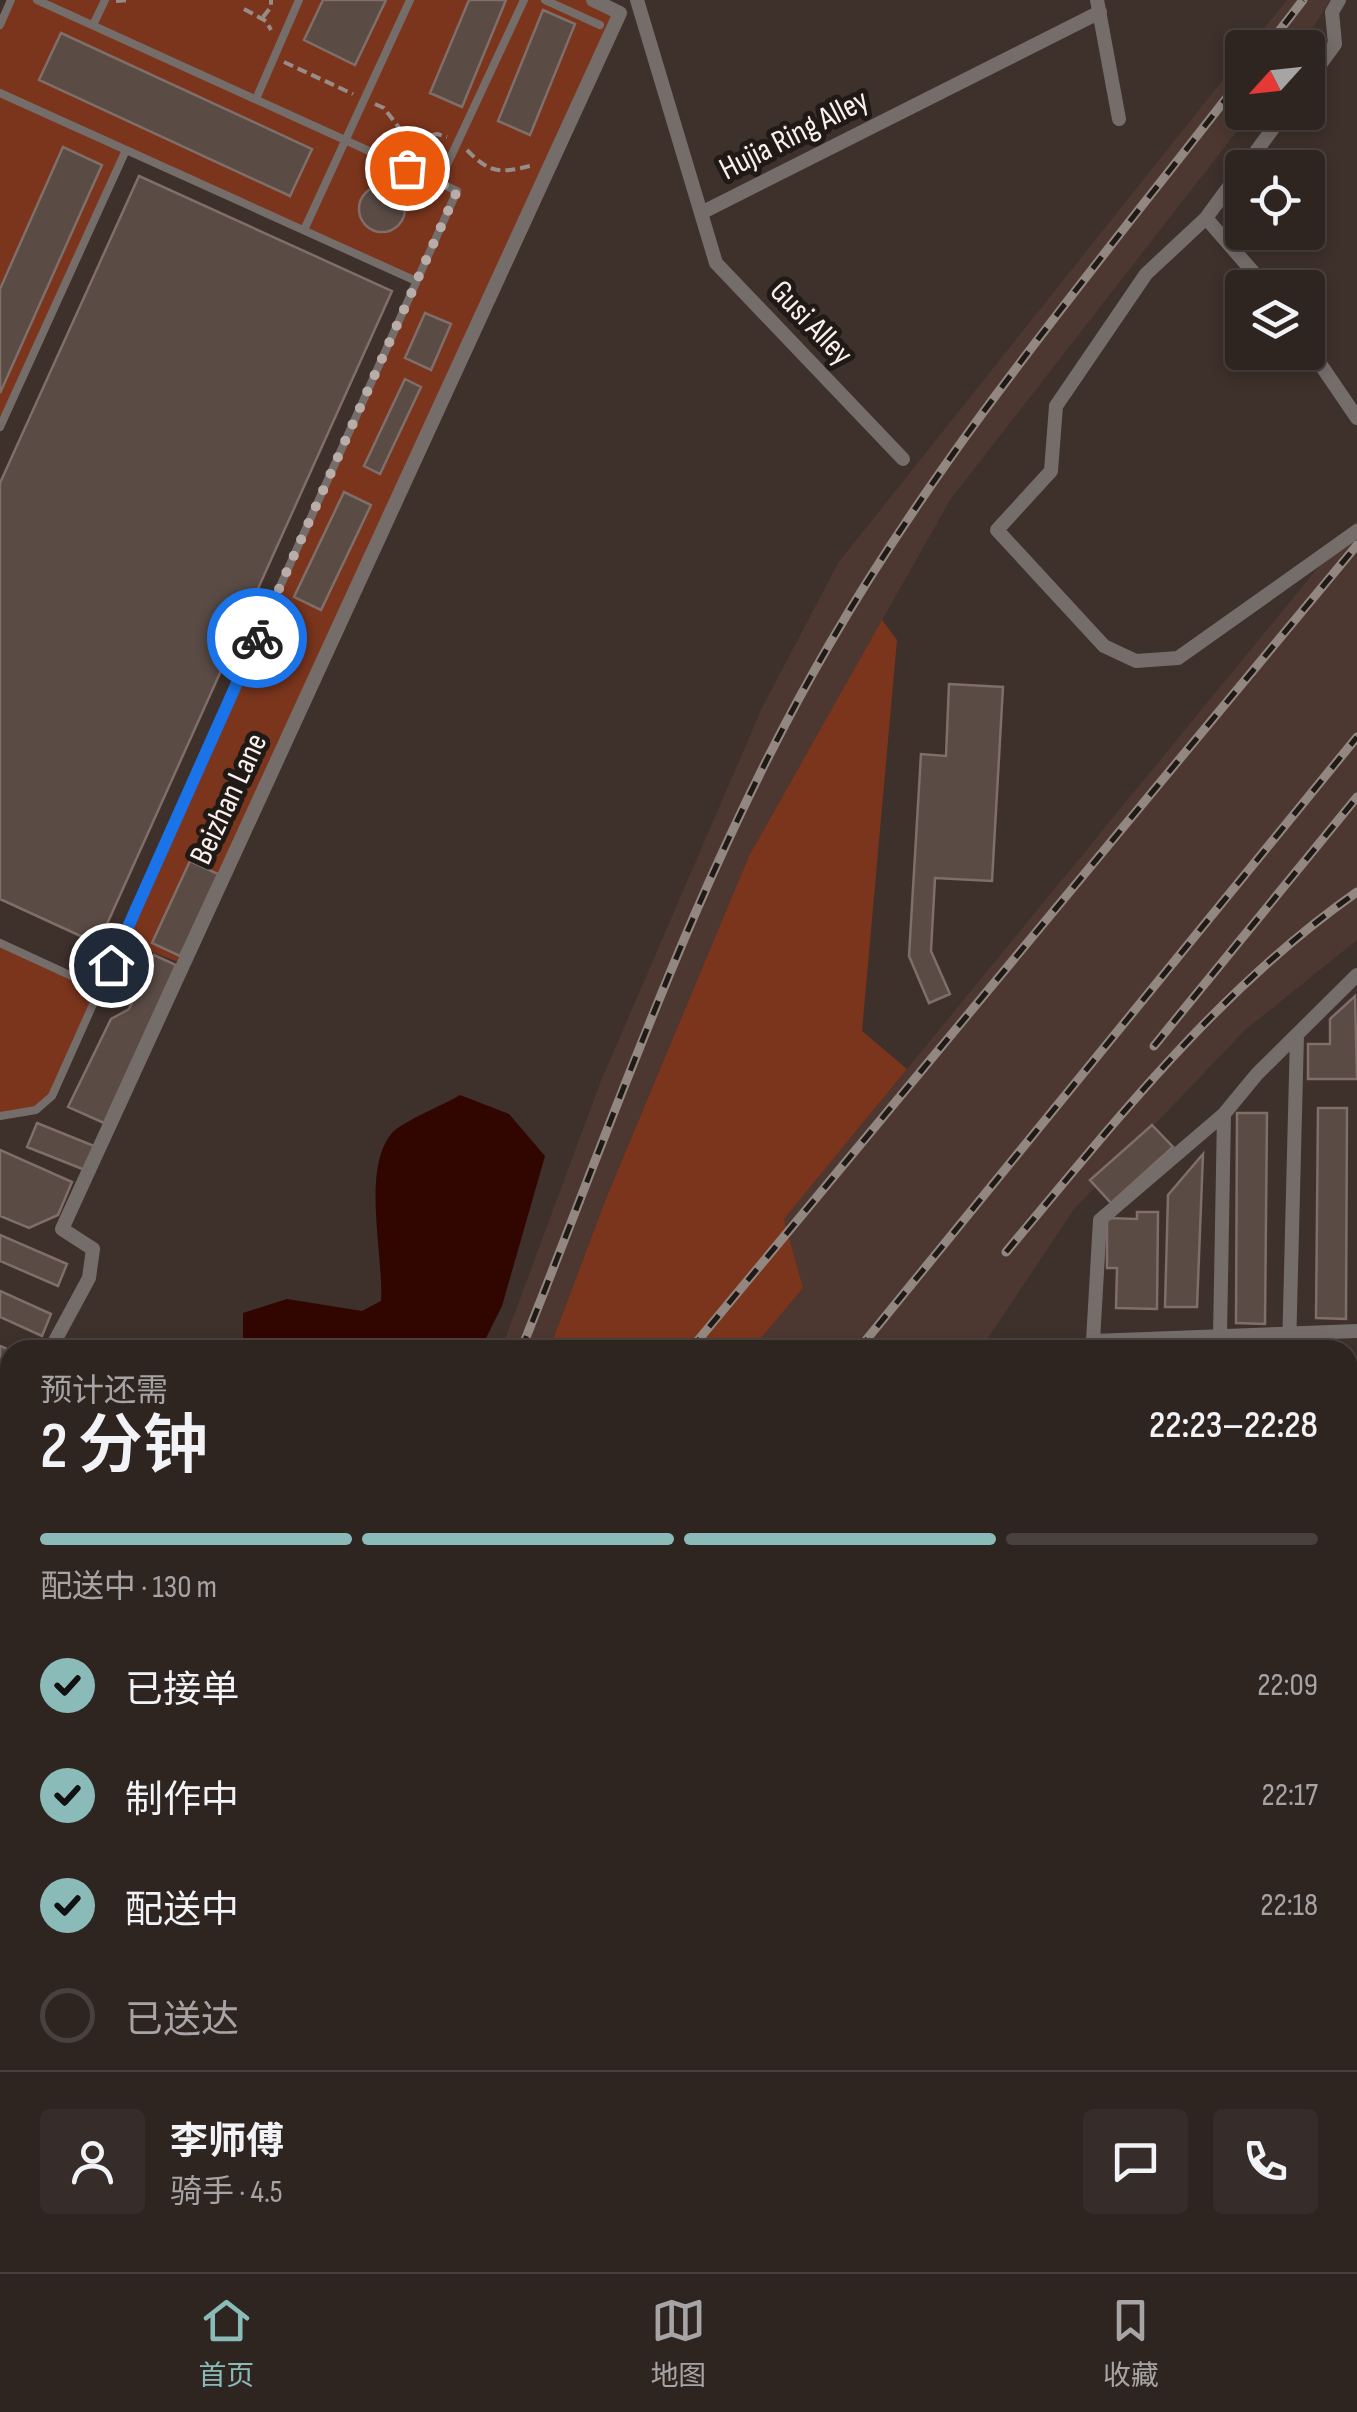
<!DOCTYPE html>
<html lang="zh">
<meta charset="utf-8">
<style>
:root{--surface:#2e2420;--page:#362c29;--text:#f1f3f6;--muted:#a7a4a5;--line:#49413e;--accent:#8bbbb9}
body{margin:0;font-family:"Sofia Sans Condensed","Noto Sans SC",sans-serif;background:var(--page);color:var(--text);height:100vh;display:flex;flex-direction:column;font-size:38px;white-space:nowrap}
*{box-sizing:border-box;margin:0}
p{font-size:32px;color:var(--muted)}
.icon{flex:none;width:55px;height:55px;fill:none;stroke:currentColor;stroke-width:2;stroke-linecap:round;stroke-linejoin:round}
.map{position:relative;flex:1;overflow:hidden}
.details{position:absolute;left:0px;top:1340px;width:1358px;height:932px;display:flex;flex-direction:column;background:var(--surface);border-radius:30px 30px 0 0;box-shadow:0 5px 15px #0003,0 0 0 2px var(--line)}
.details>*{flex:none}
.needle{width:65px;rotate:243deg}
.controls{position:absolute;left:1225px;top:30px;display:grid;gap:20px}
.controls a{display:grid;place-items:center;width:100px;height:100px;border-radius:10px;background:var(--surface);box-shadow:0 5px 15px #0003,0 0 0 2px var(--line);font-size:50px}
.pin{position:absolute;display:grid;place-items:center;width:85px;height:85px;color:#fff;margin:-42px;border:5px solid #fff;border-radius:50%;box-shadow:0 2px 10px #0007}
.courier{position:absolute;display:grid;place-items:center;width:100px;height:100px;margin:-50px;border:8px solid #1a73e8;border-radius:50%;background:#fff;color:#222;box-shadow:0 2px 12px #0007}
.headline em{font-style:normal;font-weight:600}
.headline div{display:flex;flex-direction:column-reverse}
.headline{display:flex;align-items:center;justify-content:space-between;height:170px;padding:0 40px}
h1{font-size:65px;font-weight:600;line-height:75px}
.bar{display:grid;grid-template-columns:repeat(4,1fr);gap:15px 10px;align-content:center;height:120px;padding:0 40px}
.bar i{height:12px;border-radius:8px;background:var(--line)}
.bar .on{background:var(--accent)}
.bar p{grid-column:span 4}
.line{display:flex;align-items:center;gap:25px;padding:0 40px;border-top:2px solid var(--line)}
.line div{flex:1}
.round{display:grid;place-items:center;flex:none;width:105px;height:105px;border-radius:10px;background:var(--page)}
ol{padding:0 40px;list-style:none}
li{display:flex;align-items:center;gap:30px;height:110px}
li p{margin-inline-start:auto}
li .icon{padding:10px;border-radius:50%;background:var(--accent);color:#111;stroke-width:4}
li:last-child{color:var(--muted)}
li i{width:55px;height:55px;border:5px solid var(--line);border-radius:50%}
.menu{display:flex;justify-content:space-around;align-items:center;height:140px;border-top:2px solid var(--line);background:var(--surface);font-size:28px;color:var(--muted)}
.menu a{display:grid;justify-items:center;gap:5px}
.menu .on{color:var(--accent)}
.map>svg:first-child{display:block}
.built{fill:#4d3831}
.green{fill:#7b351d}
.water{fill:#310500}
.building{fill:#5a4b45;stroke:#7f6e69;stroke-width:2.5}
.lines{fill:none;stroke-linecap:round;stroke-linejoin:round}
.path{stroke:#988c88;stroke-width:4;stroke-dasharray:10 5;stroke-linecap:butt}
.lane{stroke:#756d6a;stroke-width:8}
.street{stroke:#756d6a;stroke-width:14}
.rail-casing{stroke:#938782;stroke-width:9}
.rail{stroke:#201a17;stroke-width:5;stroke-dasharray:15;stroke-linecap:butt}
.done{stroke:#b8ada8;stroke-width:10;stroke-dasharray:0 18}
.route{stroke:#1a73e8;stroke-width:12}
.labels{text-anchor:middle;dominant-baseline:central;stroke-width:10;stroke-linejoin:round;paint-order:stroke}
.street-label{font-size:32px;fill:#faf0ec;stroke:#201a17}
</style>
<div class="map">
<svg width="1357" height="2272" viewBox="0 0 1357 2272">
<rect width="100%" height="100%" fill="#3e302b"/>
<path class="built" d="M1287,0H1330L1301,47H1249Z
M1242,56V112L1251,113L950,500L749,856L607,1196L549,1350H501L601,1081L762,708L838,563Z
M1357,520V940L1245,1030L1074,1209L980,1350H751L803,1288L784,1219Z
M10,2158V2262L284,2263L277,2272H0V2169Z
M904,2262H1098V2263L1084,2272H890Z"/>
<path class="green" d="M11,0H593L620,13L184,964L122,941L416,281L126,150L0,427V25Z
M882,620L897,640L862,1031L907,1069L784,1219L803,1288L751,1350H549L607,1196L749,856Z
M0,943L100,989L53,1093L36,1110L0,1116Z"/>
<path class="water" d="M460,1095L509,1114L545,1156L502,1306L480,1350H243V1313L287,1299L362,1311L381,1301C384,1256 361,1169 392,1133C403,1121 444,1105 460,1095Z"/>
<path class="building" d="M323,0H386L355,65L304,40Z
M469,0H506L462,107L430,93Z
M543,10L575,24L530,135L498,121Z
M61,33L312,149L290,196L39,80Z
M63,147L102,165L0,393V289Z
M139,176L392,291L98,944L0,899V483Z
M359 209a23 23 0 1 1 46 0a23 23 0 1 1-46 0Z
M425,313L451,324L431,370L405,358Z
M405,379L421,387L380,474L364,466Z
M344,492L371,505L321,610L294,597Z
M949,684L1003,687L992,881L935,878L931,951L950,994L929,1003L909,956L921,754L946,756Z
M190,861L218,874L180,956L152,943Z
M154,955L176,965L104,1123L68,1107L111,1019L129,1009Z
M1355,996L1357,1079H1308V1044H1330V1019Z
M1318,1108H1347L1346,1319L1316,1318Z
M1237,1113H1267L1265,1324L1236,1323Z
M37,1123L94,1146L85,1170L27,1147Z
M1152,1125L1173,1147L1111,1203L1090,1180Z
M0,1150L72,1182L58,1215L29,1228L0,1216Z
M1203,1154L1197,1307H1165L1168,1195Z
M1137,1212H1158L1157,1309L1116,1308L1117,1268H1107V1218L1137,1219Z
M0,1235L67,1264L58,1286L0,1261Z
M0,1291L51,1314L42,1336L0,1317Z
M0,1346L10,1350V1376L0,1372Z"/>
<g class="lines">
<path class="path" d="M116,1L131,0
M244,9L266,21L271,30
M263,17L271,7V0
M284,62L353,94
M375,104L384,108L409,141L437,134L447,137
M467,150C491,175 501,173 534,165"/>
<path class="lane" d="M545,0L600,25
M0,25L11,0
M93,25L105,0
M0,93L416,281
M256,99L299,0
M439,182L524,0
M304,230L410,0
M0,427L126,150
M0,943L100,989
M0,1116L36,1110L52,1096L457,191L37,0
M783,2272L796,2262"/>
<path class="street" d="M637,0L716,263L903,459
M1097,0L1119,119
M1308,81L1335,44L1332,12L1339,0
M1244,168L1285,112
M1242,169L1206,218L1146,274L1056,406L1051,471L997,530L1104,646L1136,661L1178,658L1357,531
M701,213L1100,12
M1206,218L1267,288
M1308,346L1357,418
M1357,975L1257,1074L1224,1114L1100,1220L1093,1341L1357,1331
M1220,1336L1224,1114
M50,1350L89,1278L93,1249L62,1229L620,13L593,0
M1289,1350L1297,1035
M0,1441L10,1423
M0,1713L10,1712
M0,2004L10,2021
M0,2119L10,2097
M1346,2262L1348,2272"/>
<g class="rail-casing">
<path id="rail" d="M1266,48L1303,0
M1154,1046L1357,797
M1006,1252C1115,1122 1217,990 1357,892
M521,1350C616,1113 700,866 829,645C946,443 1100,262 1242,78
M690,1350L1357,545
M858,1350L1357,737
M1348,1981L1357,1972
M1348,2038L1357,2032
M0,2165L10,2153
M0,2187L10,2174"/>
</g>
<use href="#rail" class="rail"/>
</g>
<g class="lines">
<path class="done" d="M257,638L457,191L407,168"/>
<path class="route" d="M111,965L257,638"/>
</g>
<g class="labels">
<g class="street-label">
<text transform="translate(794 135) rotate(-27)">Hujia Ring Alley</text>
<text transform="translate(811 323) rotate(46)">Gusi Alley</text>
<text transform="translate(229 799) rotate(-65)">Beizhan Lane</text>
</g>
</g>
</svg>
<div class="controls">
<a><svg class="needle" viewBox="-14 -14 28 28"><path d="M0-13l5 13h-10z" fill="#e53935"/><path d="M0 13l5-13h-10z" fill="#a7a4a5"/></svg></a>
<a><svg class="icon" aria-label="locate" viewBox="0 0 24 24"><circle cx="12" cy="12" r="6"/><path d="M12 2v4M12 18v4M2 12h4M18 12h4"/></svg></a>
<a><svg class="icon" aria-label="layers" viewBox="0 0 24 24"><path d="M12 4l9 5-9 5-9-5zM3 14l9 5 9-5"/></svg></a>
</div>
<div class="pin" style="left:407px;top:168px;background:#ea580c"><svg class="icon" aria-label="bag" viewBox="0 0 24 24"><path d="M5 8h14l-1 12H6zM9 8a3 3 0 0 1 6 0"/></svg></div>
<div class="pin" style="left:111px;top:965px;background:#1f2937"><svg class="icon" aria-label="home" viewBox="0 0 24 24"><path d="M3 11l9-7 9 7M6 9v11h12V9"/></svg></div>
<div class="courier" style="left:257px;top:638px"><svg class="icon" aria-label="bike" viewBox="0 0 24 24"><circle cx="6" cy="16" r="4"/><circle cx="18" cy="16" r="4"/><path d="M6 16l4-8h5l3 8M10 8l3 8H6M13 5h3"/></svg></div>
<section class="details">
<div class="headline"><div><h1>2 分钟</h1><p>预计还需</p></div><em>22:23–22:28</em></div>
<div class="bar"><i class="on"></i><i class="on"></i><i class="on"></i><i></i><p>配送中 · 130 m</p></div>
<ol>
<li><svg class="icon" aria-label="check" viewBox="0 0 24 24"><path d="M5 12l5 5 9-10"/></svg>已接单<p>22:09</p></li>
<li><svg class="icon" aria-label="check" viewBox="0 0 24 24"><path d="M5 12l5 5 9-10"/></svg>制作中<p>22:17</p></li>
<li><svg class="icon" aria-label="check" viewBox="0 0 24 24"><path d="M5 12l5 5 9-10"/></svg>配送中<p>22:18</p></li>
<li><i></i>已送达</li>
</ol>
<div class="line" style="height:180px"><a class="round"><svg class="icon" aria-label="person" viewBox="0 0 24 24"><circle cx="12" cy="8" r="4"/><path d="M4 21q1-7 8-7t8 7"/></svg></a><div><b>李师傅</b><p>骑手 · 4.5</p></div><a class="round"><svg class="icon" aria-label="chat" viewBox="0 0 24 24"><path d="M4 5h16v11H9l-5 4z"/></svg></a><a class="round"><svg class="icon" aria-label="phone" viewBox="0 0 24 24"><path d="M5 4h4l2 5-3 2q2 4 5 5l2-3 5 2v4C11 20 4 13 5 4z"/></svg></a></div>
</section>
</div>
<nav class="menu">
<a class="on"><svg class="icon" aria-label="home" viewBox="0 0 24 24"><path d="M3 11l9-7 9 7M6 9v11h12V9"/></svg>首页</a>
<a><svg class="icon" aria-label="map" viewBox="0 0 24 24"><path d="M3 6l6-2 6 2 6-2v14l-6 2-6-2-6 2zM9 4v14M15 6v14"/></svg>地图</a>
<a><svg class="icon" aria-label="saved" viewBox="0 0 24 24"><path d="M7 4h10v16l-5-4-5 4z"/></svg>收藏</a>
</nav>
